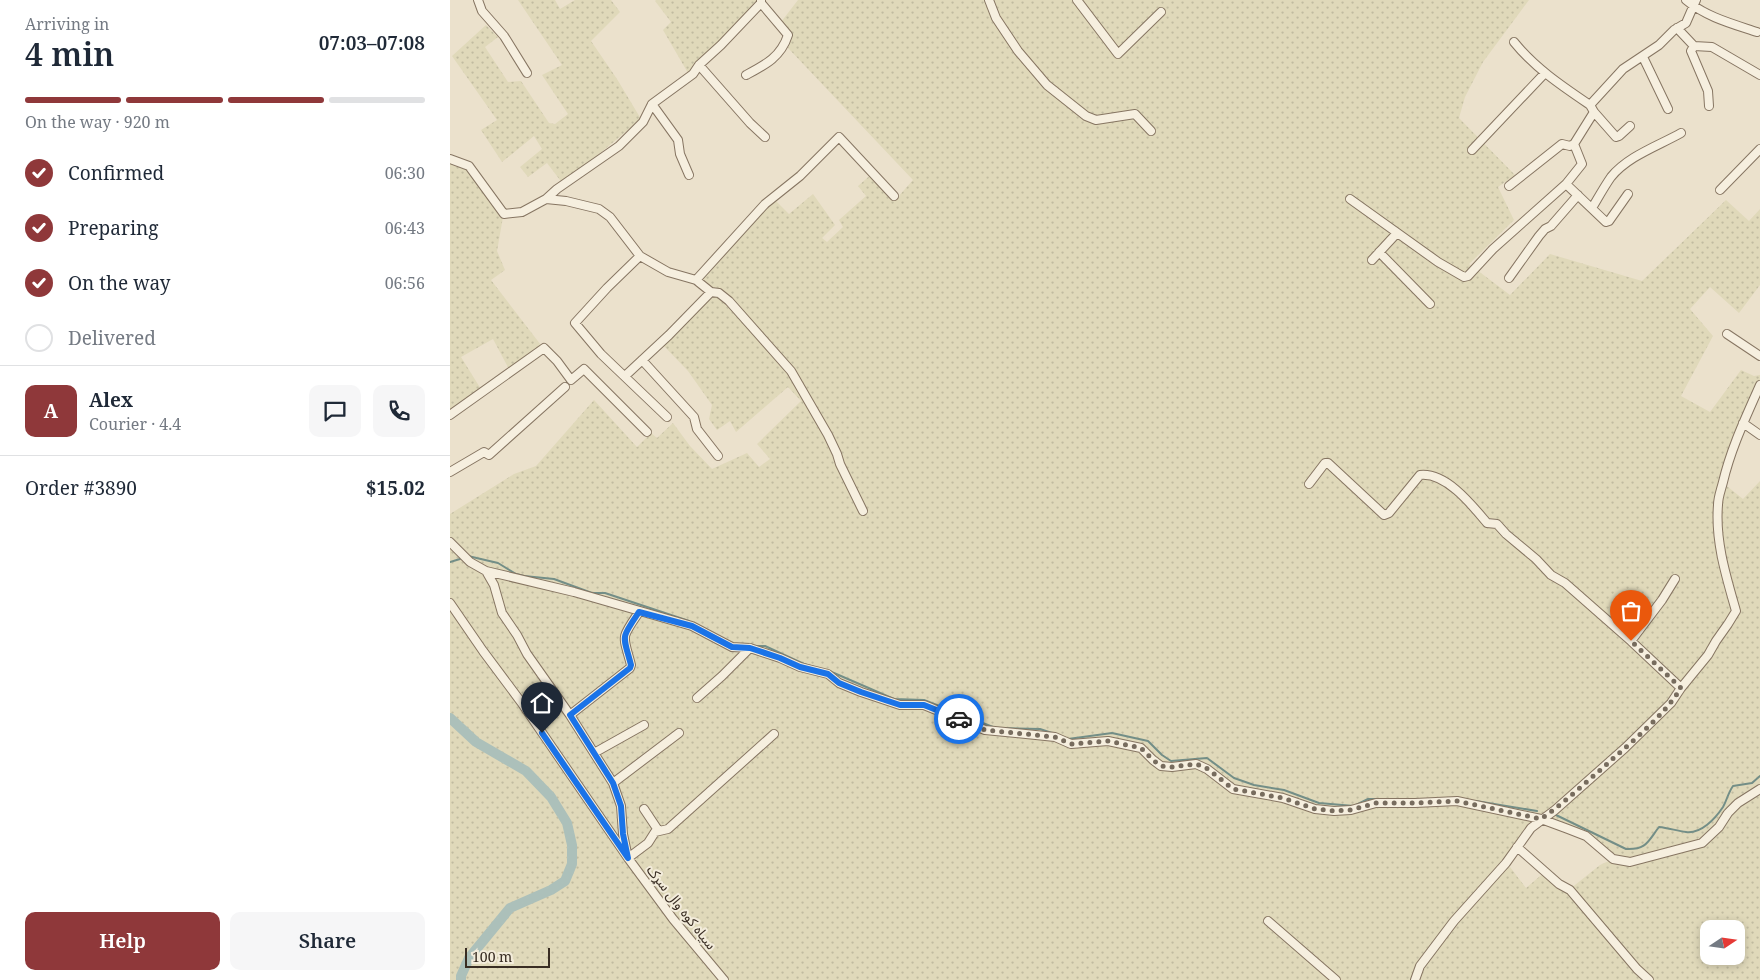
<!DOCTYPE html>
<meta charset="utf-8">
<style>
:root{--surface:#fff;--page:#f6f6f7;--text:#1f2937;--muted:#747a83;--line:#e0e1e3;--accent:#8f383a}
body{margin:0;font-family:"Noto Serif","Noto Sans Arabic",serif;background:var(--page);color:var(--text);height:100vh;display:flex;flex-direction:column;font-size:19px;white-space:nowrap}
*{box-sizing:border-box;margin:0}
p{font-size:16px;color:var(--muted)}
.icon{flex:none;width:28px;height:28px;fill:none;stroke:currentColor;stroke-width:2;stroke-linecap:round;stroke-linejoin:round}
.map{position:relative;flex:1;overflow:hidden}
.details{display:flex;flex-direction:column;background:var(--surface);width:450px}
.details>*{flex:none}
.needle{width:32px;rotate:77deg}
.tools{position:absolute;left:1250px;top:920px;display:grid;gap:10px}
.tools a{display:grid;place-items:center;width:45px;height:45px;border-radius:10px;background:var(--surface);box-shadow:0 2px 8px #0003;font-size:25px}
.scale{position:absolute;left:15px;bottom:12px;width:85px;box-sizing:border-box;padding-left:5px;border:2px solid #392d23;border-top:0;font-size:14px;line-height:18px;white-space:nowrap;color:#392d23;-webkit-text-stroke:4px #f3ecdb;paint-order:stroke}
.pin{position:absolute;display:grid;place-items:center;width:42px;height:42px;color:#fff;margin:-51px -21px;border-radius:50% 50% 50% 0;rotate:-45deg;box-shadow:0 0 5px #0007}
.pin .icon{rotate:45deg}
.courier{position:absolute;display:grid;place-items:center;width:50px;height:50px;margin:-25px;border:4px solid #1a73e8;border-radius:50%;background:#fff;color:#222;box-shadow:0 1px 6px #0007}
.headline em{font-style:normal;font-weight:600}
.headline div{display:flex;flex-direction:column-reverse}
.headline{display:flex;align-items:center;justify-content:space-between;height:85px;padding:0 25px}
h1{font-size:32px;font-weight:600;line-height:38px}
.bar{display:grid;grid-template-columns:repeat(4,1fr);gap:8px 5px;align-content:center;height:60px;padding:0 25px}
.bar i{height:6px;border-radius:4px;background:var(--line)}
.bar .selected{background:var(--accent)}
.bar p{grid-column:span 4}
.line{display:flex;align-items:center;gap:12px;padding:0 25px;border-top:1px solid var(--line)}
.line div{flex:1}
.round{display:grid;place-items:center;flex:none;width:52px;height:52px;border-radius:10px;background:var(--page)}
ol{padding:0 25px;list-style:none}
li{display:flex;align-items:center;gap:15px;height:55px}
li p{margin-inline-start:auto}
li .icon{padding:5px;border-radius:50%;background:var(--accent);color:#fff;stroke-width:4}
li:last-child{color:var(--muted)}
li i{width:28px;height:28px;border:2px solid var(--line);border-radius:50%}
.button{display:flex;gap:10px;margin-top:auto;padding:10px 25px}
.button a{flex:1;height:58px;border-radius:10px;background:var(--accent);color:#fff;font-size:20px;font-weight:600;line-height:58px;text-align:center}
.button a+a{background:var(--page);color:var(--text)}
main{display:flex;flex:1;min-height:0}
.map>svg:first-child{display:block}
.farmland{fill:url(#farmland-dots);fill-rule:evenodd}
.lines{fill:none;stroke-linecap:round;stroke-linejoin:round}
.stream{stroke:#738e87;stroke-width:2}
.river{stroke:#acc0ba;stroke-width:10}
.minor-casing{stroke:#867562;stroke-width:10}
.minor{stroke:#f6efdf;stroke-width:8}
.done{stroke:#776c5e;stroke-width:5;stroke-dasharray:0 9}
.route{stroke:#1a73e8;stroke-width:6}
.labels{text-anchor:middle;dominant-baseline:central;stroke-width:4;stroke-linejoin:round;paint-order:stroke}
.street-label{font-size:14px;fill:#392d23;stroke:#f3ecdb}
</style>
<main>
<section class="details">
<div class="headline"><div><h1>4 min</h1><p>Arriving in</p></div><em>07:03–07:08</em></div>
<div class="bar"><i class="selected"></i><i class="selected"></i><i class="selected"></i><i></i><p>On the way · 920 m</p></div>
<ol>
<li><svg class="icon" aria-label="check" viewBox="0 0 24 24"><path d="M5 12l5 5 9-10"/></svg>Confirmed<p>06:30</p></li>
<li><svg class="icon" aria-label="check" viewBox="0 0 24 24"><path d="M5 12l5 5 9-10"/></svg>Preparing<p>06:43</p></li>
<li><svg class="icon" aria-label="check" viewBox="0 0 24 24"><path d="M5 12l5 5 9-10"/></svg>On the way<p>06:56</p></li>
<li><i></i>Delivered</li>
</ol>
<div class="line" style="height:90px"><b class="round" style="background:var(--accent);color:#fff">A</b><div><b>Alex</b><p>Courier · 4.4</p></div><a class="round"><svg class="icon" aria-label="chat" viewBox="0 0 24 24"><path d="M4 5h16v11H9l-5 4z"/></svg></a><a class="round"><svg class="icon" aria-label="phone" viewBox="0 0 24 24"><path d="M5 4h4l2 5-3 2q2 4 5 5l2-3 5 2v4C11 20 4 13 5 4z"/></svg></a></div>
<div class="line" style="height:65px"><div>Order #3890</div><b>$15.02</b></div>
<div class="button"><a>Help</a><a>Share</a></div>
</section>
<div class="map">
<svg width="1310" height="980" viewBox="0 0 1310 980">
<defs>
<pattern id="farmland-dots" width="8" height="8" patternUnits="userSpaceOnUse" patternTransform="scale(1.25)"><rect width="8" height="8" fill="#e0d9ba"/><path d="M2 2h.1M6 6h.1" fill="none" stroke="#c1bba0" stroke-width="1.8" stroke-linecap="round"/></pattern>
</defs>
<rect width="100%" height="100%" fill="#ebe1cc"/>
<path class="farmland" d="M68,0H105L110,9L125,0H161L170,12L141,41L167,79L191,119L113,184L97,163L78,177L70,167L92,149L84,136L52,162L31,130L47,120L2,56L36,25L48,37L35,47L58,82L71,81L99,123L105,124L118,114L92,75L112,65Z
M206,0H312L238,73L213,30L221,22L205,1Z
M348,0H1079L1033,62L1015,97L1009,118L1065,175L1048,187L1064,220L1019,264L1060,295L1100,254L1192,281L1276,200L1299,221L1310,209V285L1289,313L1260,287L1240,309L1263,336L1231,396L1260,412L1291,370L1304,376L1310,375V385L1273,483L1293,499L1310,481V980H0V514L64,474L86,466L144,400L187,447L201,433L207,438L223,423L240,446L262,469L297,453L309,467L320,459L307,444L351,401L338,387L286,432L280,421L267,430L259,419L262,405L238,371L213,345L255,304L264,292L247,282L301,227L311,212L319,204L326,201L339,214L363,194L385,225L372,238L377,242L393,227L389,220L416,196L408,186L424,172L447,198L463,180L338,48L340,35L331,22ZM1091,819L1136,836L1163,859L1150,865L1120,889L1096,871L1076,888L1057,863ZM1259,929H1286V956H1259Z
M0,157L21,166L53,217L47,251L55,270L41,280L94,349L61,373L43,339L11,357L34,394L0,415Z"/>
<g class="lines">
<path class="stream" d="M18,556L48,563L66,574L74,576L104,579L142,593H155L239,621
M0,562L10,559
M303,646H315L354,664L384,673L444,699L474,700L543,727
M550,728L590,729L602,733
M618,739L662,733L698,741L712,755L721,761L757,758L784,778L804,785L834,790L869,803L904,806L918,799H946
M1026,801L1087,811
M1106,815L1176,849C1197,850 1198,841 1209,827C1219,828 1227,831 1236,832C1251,834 1265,819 1273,807C1277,800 1278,793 1283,786L1302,783L1310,776"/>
<path class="river" d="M0,718L26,742L76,771L101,797L117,823L122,845V864L115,881L101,890L60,908L19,958L11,976V980"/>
<g class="minor-casing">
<path id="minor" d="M28,0L32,11L54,36L77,73
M539,0L546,18L568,51L597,85L636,116L646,120L685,114L701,131
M627,0L668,54L711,12
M1236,0C1256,17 1283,24 1307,32
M1227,28L1244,46L1241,51L1258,91L1259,106
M1244,46L1262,47L1310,75
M1193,57L1218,109
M249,65L300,123L315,137
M296,75C315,65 331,57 338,35L311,3V0
M202,104L228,140L230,154L239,175
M1140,105L1173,69L1209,45L1224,30L1236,23L1246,0
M1144,112L1166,137L1169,136L1180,126
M1022,150L1095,73
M0,159L19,166L54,214L72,212L96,199L116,201L149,209L160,217L190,256L218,272L246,280L261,292L269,293L279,301L341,371L378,435L387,454L390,464L413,511
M1116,184L1156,222L1159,221L1178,194
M1059,186L1112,144L1120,146L1124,144
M1270,190L1310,149
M96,199L107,189L169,146L193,122L202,104L243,74L249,65L271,45L311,3
M900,199L988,262L1014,277L1018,276L1043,249L1116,184L1132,164L1124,144L1144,112L1140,105C1112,86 1085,68 1064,42
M1142,208C1148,198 1154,187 1161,177C1178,156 1208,146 1231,133
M929,252L980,304
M190,256L157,288L125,323L151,354L217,417
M922,260L947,233
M1059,278L1089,236L1095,229L1101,226L1128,195
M246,280L315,204L350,176L389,137L444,196
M1277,334L1310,356
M192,360L244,417L247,429L268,456
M175,376L219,335L261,292
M0,415L94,348L107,361L121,380L134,369L197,432
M1293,423L1310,435
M0,472L34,452L39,455L115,387
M859,484L875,463H878L934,515L939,513L970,475C996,472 1022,505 1037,523L1047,524L1056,534L1086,559L1101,575L1115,583L1181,641L1231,688
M0,542L20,562L36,571L44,585L52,613L67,635L77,654L120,715L163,783L171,806L173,834L178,858L198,843L205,832L218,829L324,734
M36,571L124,592L242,626L282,647L300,648L330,658L350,667L378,674L389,683L411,692L450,705H474L535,730L605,737L621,744L658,741L691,748L703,760L711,766L722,767L746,764L757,769L783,789L833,798L865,809L884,811L901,810L926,803H965L1007,801L1091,819L1118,829L1136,836L1163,859L1180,862L1252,843L1269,827L1278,813L1288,803L1310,789
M0,603L33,651L71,702L178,858L223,919L274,980
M1181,641L1212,600L1225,579
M247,698L272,676L300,648
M120,715L180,668L181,665C173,634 170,640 189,612
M144,753L194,725
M163,783L229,733
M194,809L208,830
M1067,847L1109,884L1120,890L1187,969L1199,980
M818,921L886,980
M965,980L970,966L1004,921L1056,863L1081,828L1105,810L1175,748L1221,703L1231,688L1258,655L1266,641L1278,624L1286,611C1276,576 1265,541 1268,505C1268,497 1271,490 1273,482C1281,448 1296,417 1310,385"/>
</g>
<use href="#minor" class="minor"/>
</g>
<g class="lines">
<path class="done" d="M509,719L535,730L605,737L621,744L658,741L691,748L703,760L711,766L722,767L746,764L758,769L783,789L833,798L865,809L884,811L901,810L926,803H965L1007,801L1091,819C1114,803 1135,783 1156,765C1182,741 1212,718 1231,688L1181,641"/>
<path class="route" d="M92,733L178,858L173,834L171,806L163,783L120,715L180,668L181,665C173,634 170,640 189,612L242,626L282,647L300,648L330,658L350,667L378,674L389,683L411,692L450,705H474L509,719"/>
</g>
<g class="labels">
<g class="street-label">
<text transform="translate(232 907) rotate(52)">سیاه کوه وال سړک</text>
</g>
</g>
</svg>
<div class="tools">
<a><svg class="needle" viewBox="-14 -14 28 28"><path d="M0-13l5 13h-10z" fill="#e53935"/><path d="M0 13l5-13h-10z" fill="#747a83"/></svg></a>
</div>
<div class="scale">100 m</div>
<div class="pin" style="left:1181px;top:641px;background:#ea580c"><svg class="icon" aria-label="bag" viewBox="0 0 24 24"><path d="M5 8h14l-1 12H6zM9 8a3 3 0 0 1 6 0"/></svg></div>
<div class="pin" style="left:92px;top:733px;background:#1f2937"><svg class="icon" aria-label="home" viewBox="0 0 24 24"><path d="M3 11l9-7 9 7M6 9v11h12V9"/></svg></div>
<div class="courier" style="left:509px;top:719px"><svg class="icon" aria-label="car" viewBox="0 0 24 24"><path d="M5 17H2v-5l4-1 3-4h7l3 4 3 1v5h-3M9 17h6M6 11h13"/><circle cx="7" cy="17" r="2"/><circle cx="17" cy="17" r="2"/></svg></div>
</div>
</main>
